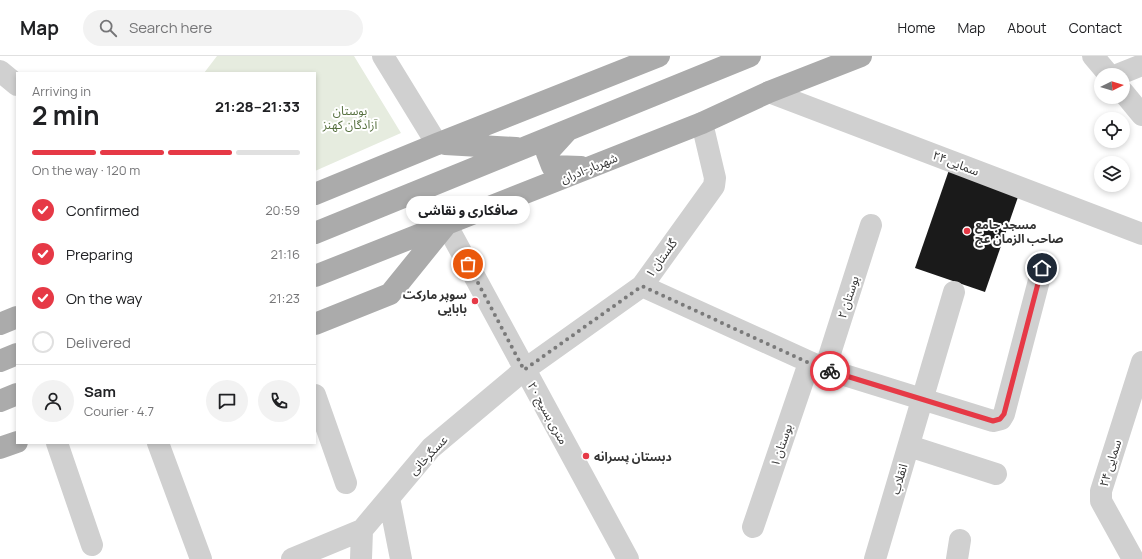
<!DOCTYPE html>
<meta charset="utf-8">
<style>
:root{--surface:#fff;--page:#f2f2f2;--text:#202124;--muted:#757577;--line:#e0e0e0;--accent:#e63946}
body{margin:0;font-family:Manrope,"Noto Sans Arabic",sans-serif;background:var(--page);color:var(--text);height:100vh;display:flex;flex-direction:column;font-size:15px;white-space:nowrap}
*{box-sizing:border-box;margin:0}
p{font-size:13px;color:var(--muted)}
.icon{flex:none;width:22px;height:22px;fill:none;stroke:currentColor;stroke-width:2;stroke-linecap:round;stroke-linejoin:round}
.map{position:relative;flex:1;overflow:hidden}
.details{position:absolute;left:16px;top:16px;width:300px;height:372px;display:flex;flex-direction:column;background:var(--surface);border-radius:0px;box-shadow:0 2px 6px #0003}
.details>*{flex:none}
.needle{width:26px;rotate:85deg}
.buttons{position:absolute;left:1094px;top:12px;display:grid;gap:8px}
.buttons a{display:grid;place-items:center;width:36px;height:36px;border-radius:50%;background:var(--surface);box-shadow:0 2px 6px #0003;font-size:20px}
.pin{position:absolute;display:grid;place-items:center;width:34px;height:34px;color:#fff;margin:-17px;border:2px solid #fff;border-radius:50%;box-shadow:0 1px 4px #0007}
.courier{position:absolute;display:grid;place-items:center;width:40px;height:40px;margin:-20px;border:3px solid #e63946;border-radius:50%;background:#fff;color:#222;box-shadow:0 1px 5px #0007}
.bubble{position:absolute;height:28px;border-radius:14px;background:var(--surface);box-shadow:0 2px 6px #0003;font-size:13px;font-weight:700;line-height:28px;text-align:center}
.overview em{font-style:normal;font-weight:700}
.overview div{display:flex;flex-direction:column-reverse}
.overview{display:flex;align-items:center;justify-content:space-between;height:68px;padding:0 16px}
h1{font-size:26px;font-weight:700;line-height:30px}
.bar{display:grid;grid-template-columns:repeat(4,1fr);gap:6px 4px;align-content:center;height:48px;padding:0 16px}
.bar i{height:5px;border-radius:3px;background:var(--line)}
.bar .on{background:var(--accent)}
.bar p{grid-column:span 4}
.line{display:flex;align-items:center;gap:10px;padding:0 16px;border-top:1px solid var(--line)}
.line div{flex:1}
.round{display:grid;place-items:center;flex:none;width:42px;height:42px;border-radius:21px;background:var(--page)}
ol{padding:0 16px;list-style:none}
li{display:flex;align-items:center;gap:12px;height:44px}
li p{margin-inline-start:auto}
li .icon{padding:4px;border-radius:50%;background:var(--accent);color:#fff;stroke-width:4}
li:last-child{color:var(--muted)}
li i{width:22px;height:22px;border:2px solid var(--line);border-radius:50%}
header{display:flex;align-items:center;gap:24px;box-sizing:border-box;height:56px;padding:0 20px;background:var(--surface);border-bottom:1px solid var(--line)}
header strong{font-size:19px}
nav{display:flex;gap:22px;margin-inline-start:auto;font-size:14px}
.search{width:280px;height:36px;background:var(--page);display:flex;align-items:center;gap:10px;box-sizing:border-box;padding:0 14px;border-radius:22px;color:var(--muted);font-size:15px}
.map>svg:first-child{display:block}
.green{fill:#e6ecdf}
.building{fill:#1a1a1a}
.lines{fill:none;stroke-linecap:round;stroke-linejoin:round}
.minor{stroke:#d0d0d0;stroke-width:22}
.major{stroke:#ababab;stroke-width:22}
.done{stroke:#7a7a7a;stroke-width:4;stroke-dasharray:0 7.2}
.route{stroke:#e63946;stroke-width:5}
.poi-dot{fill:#e63946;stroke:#fff;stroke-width:1.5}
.labels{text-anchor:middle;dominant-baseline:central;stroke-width:4;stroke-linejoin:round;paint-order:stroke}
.park-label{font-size:12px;fill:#56703f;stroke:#fff}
.street-label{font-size:12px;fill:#333;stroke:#fff}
.poi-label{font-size:12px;font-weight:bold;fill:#333;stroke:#fff;text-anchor:start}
</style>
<header>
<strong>Map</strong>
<div class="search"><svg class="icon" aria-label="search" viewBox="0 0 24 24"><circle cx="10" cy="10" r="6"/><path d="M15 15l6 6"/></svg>Search here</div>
<nav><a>Home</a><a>Map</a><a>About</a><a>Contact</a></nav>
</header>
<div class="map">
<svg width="1142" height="503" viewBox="0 0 1142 503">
<rect width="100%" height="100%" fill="#fff"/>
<path class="green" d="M217,0H354L401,77L315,115V17H204Z"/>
<path class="building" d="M949,114L1019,138L985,236L915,212Z"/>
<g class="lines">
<path class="minor" d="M383,0L437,88
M1093,0L1109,19
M0,15L17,29
M1117,19L1142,9
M769,36L1142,178
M1123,36L1142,59
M446,168L628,503
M642,230L825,313L993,365L1001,363L1004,358L1042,213
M825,313L871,169
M315,339L346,427
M57,387L92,489
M158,387L201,503
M909,390L996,418
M389,442L401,503
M753,471L809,307
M292,503L362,474
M361,503L362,474L431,392L524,314L642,230L714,130L715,122L702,67
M875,503L954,236
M957,503L960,484
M1133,503L1101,445V435L1142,306"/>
<path class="major" d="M567,75L547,97L552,110L581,111
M445,88L516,92
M315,138L437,88L659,0
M315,177L750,0
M315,220L702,67L769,36L861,0
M0,268L17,261
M315,268L390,238L445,170
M0,305L17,298
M0,345L17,338
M0,392L17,386"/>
</g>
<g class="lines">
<path class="done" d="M468,208L524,314L642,230L809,307L830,315"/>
<path class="route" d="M830,315L993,365L1000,363L1004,358L1042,212"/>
</g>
<g class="poi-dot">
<circle cx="967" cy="175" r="4"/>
<circle cx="475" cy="245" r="4"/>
<circle cx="586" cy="400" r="4"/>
</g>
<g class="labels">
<g class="park-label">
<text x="350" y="54">بوستان<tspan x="350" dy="14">آزادگان کهنز</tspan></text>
</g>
<g class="street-label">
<text transform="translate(956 107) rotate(21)">سمایی ۲۴</text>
<text transform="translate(589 112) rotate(-22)">شهریار-ادران</text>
<text transform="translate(661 202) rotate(-54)">گلستان ۱</text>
<text transform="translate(848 241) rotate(-72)">بوستان ۲</text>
<text transform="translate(548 357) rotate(61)">۲۰ متری بسیج</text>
<text transform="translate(781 389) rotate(-71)">بوستان ۱</text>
<text transform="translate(428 399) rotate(-46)">عسگرخانی</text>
<text transform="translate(1110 407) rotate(-73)">سمایی ۲۴</text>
<text transform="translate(899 423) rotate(-74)">انقلاب</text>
</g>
<g class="poi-label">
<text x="975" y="168">مسجد جامع<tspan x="975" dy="14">صاحب الزمان عج</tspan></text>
<text x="467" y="238" text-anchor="end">سوپر مارکت<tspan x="467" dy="14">بابایی</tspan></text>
<text x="594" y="400">دبستان پسرانه</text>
</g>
</g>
</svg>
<div class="buttons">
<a><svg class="needle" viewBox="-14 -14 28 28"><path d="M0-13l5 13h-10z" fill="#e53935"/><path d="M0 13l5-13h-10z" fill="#757577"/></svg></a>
<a><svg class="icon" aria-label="locate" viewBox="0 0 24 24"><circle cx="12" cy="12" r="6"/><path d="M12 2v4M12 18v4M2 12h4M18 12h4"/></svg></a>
<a><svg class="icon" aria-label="layers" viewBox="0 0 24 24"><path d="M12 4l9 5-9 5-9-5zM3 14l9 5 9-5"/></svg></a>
</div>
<div class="pin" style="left:468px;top:208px;background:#ea580c"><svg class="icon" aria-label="bag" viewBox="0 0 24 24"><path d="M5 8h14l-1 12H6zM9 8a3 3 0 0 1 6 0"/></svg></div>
<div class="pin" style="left:1042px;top:212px;background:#1f2937"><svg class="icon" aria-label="home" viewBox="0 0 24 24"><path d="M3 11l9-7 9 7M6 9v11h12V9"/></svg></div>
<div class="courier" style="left:830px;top:315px"><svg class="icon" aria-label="bike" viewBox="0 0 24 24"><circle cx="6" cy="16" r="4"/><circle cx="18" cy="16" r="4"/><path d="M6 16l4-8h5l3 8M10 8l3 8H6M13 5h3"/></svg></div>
<div class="bubble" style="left:406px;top:140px;width:124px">صافکاری و نقاشی</div>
<section class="details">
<div class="overview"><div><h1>2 min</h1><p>Arriving in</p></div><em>21:28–21:33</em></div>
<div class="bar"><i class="on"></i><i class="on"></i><i class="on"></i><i></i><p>On the way · 120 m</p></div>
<ol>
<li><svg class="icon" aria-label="check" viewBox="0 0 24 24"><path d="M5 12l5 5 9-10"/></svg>Confirmed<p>20:59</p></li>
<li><svg class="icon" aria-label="check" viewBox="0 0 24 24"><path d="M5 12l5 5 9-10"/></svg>Preparing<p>21:16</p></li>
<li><svg class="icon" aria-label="check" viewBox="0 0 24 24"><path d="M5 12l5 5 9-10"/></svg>On the way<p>21:23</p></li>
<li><i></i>Delivered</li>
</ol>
<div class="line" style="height:72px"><a class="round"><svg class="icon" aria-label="person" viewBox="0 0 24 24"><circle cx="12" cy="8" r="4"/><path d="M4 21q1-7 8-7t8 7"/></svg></a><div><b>Sam</b><p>Courier · 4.7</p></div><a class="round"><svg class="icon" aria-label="chat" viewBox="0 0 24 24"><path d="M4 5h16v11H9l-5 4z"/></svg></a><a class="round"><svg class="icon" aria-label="phone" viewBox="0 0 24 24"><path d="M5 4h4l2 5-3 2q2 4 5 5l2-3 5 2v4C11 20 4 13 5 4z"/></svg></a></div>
</section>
</div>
